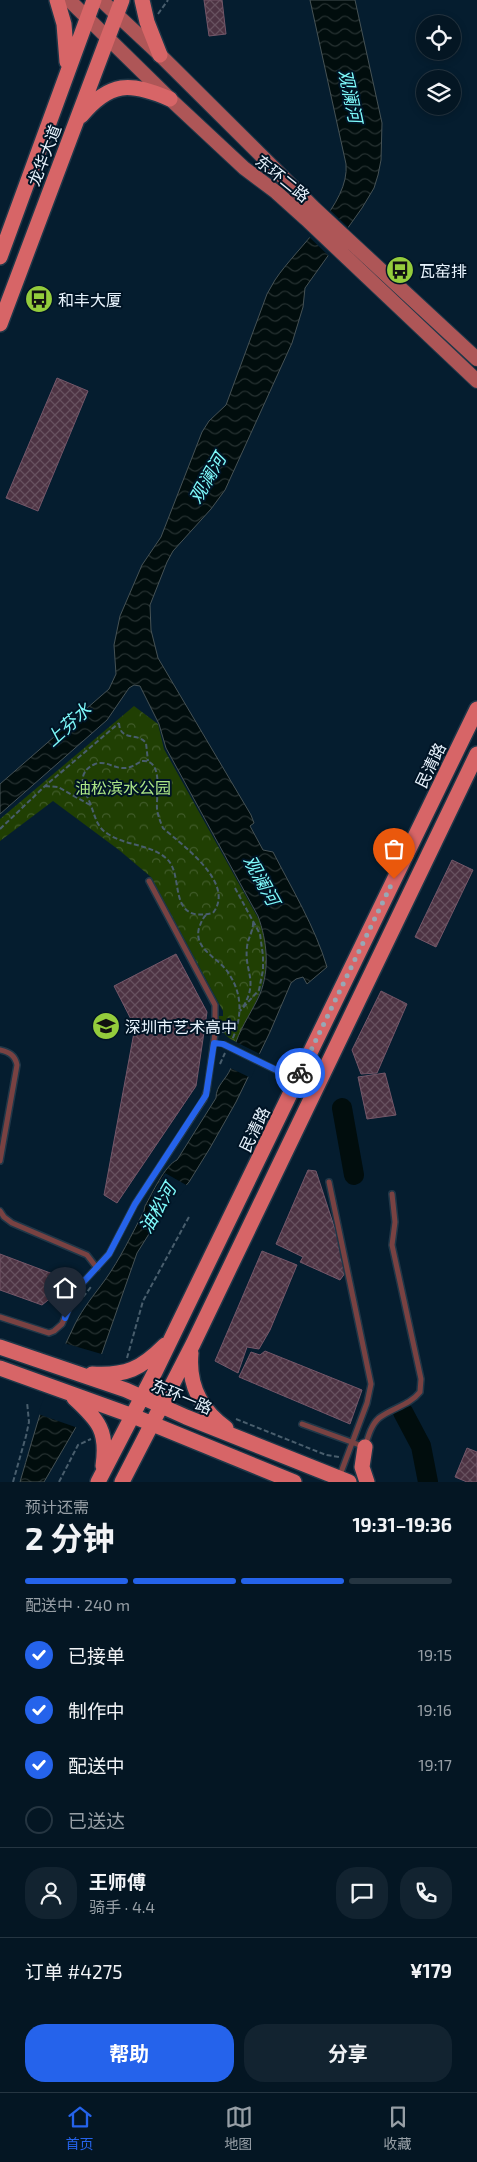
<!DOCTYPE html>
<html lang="zh">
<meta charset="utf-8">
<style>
:root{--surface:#041623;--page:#122330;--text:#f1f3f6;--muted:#979fa6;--line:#253541;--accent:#2563eb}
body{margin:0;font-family:"Exo 2","Noto Sans SC",sans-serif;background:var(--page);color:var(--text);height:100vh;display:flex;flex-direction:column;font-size:19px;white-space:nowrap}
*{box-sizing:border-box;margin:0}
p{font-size:16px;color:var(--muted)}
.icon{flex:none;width:28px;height:28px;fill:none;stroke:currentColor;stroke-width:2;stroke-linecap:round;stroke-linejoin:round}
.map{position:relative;height:1482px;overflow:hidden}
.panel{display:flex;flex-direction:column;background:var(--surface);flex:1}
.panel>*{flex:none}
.controls{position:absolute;left:416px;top:15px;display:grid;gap:10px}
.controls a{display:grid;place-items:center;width:45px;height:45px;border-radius:50%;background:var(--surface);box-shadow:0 2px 8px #0003,0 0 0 1px var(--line);font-size:25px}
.pin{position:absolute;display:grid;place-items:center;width:42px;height:42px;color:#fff;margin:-51px -21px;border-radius:50% 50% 50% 0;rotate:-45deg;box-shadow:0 0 5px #0007}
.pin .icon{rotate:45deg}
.courier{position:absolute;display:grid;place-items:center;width:50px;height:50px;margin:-25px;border:4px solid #2563eb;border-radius:50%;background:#fff;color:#222;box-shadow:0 1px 6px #0007}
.headline em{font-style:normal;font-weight:700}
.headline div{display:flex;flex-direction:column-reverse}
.headline{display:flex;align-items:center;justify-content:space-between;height:85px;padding:0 25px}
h1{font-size:32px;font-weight:700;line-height:38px}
.bar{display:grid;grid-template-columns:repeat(4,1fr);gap:8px 5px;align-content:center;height:60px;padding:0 25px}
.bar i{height:6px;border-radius:4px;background:var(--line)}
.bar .current{background:var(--accent)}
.bar p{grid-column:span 4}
.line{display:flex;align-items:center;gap:12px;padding:0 25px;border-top:1px solid var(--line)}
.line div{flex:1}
.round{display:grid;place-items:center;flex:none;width:52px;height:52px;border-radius:20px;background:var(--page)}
ol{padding:0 25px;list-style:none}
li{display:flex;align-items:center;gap:15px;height:55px}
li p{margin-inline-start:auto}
li .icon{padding:5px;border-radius:50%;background:var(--accent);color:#fff;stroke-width:4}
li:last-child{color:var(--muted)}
li i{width:28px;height:28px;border:2px solid var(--line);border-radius:50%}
.action{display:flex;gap:10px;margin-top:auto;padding:10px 25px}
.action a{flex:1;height:58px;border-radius:20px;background:var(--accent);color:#fff;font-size:20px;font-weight:700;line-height:58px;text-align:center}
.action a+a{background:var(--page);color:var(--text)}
.tabs{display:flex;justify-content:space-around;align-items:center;height:70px;border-top:1px solid var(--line);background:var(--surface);font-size:14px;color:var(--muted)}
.tabs a{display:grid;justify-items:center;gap:2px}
.tabs .current{color:var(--accent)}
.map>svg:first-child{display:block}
.park{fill:url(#park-crowns)}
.water{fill:url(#water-waves);stroke:#465255}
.pier{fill:#051d2f}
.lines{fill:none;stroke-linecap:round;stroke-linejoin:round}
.river{stroke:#010d0d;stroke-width:20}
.building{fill:url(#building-cross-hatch);stroke:#745769}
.service-casing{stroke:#203748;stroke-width:8}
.secondary-casing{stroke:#203748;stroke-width:16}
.primary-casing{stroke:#203748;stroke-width:18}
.path{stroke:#495e6d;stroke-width:2;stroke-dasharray:5 2.5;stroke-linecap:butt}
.service{stroke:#794242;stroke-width:5}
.secondary{stroke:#ae5657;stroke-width:14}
.primary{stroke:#d76567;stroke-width:15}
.service-bridge-casing{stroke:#203748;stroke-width:8;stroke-linecap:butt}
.service-bridge{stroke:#794242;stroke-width:5}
.done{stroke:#98a8b5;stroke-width:5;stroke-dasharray:0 9}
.route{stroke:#2563eb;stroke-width:6}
.labels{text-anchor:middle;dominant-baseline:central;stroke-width:4;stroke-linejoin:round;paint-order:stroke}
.street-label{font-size:16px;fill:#e7f3fd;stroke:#001425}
.poi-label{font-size:16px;fill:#e7f3fd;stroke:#001425;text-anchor:start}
.park-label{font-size:16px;fill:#ace787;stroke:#001425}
.water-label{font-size:18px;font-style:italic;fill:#7efafb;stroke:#001425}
</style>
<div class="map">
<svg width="477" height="1482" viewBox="0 0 477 1482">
<defs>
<pattern id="park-crowns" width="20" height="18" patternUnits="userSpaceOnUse" patternTransform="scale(1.25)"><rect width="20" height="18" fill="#203f03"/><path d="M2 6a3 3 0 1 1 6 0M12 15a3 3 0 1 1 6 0" fill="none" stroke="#405b29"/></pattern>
<pattern id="water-waves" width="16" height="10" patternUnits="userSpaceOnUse" patternTransform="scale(1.25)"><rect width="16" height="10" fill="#010d0d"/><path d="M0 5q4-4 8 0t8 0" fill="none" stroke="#263131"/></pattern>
<pattern id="building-cross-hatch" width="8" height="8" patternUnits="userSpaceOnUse" patternTransform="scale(1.25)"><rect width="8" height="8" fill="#4d3343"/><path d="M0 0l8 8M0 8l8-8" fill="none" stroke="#67515f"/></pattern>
</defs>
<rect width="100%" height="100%" fill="#051d2f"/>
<path class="park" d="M134,706L158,724L164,749L259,920C277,972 258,997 236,1042C225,1037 219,1029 219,1016H223V1011L151,877L119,850L53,801L0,841V819Z"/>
<path class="water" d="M310,0H355L382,123L381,160L378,175L374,188L362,208L305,288L303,307L292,343L225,490L211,509L173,551L167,562L150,605L151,630L158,658L251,815L254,823L250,826L263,850L273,852C292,889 315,927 327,967L307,984L303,977L296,979L291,983L270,1032L236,1102L210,1148L189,1182L164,1210L137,1253L76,1427L44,1482H20C35,1431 51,1371 75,1324C83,1308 94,1295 105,1280C120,1259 132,1234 144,1211L145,1206C152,1194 165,1165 177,1160L216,1098C216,1085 226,1080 231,1068C234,1060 233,1051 236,1042C242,1025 253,1010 260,994C270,969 267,941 258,916L166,748L159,724L140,686L134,685L129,688L107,720L0,814V784L109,689L116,674L114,645L120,616L142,565L161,537L202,432L209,421L226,405L267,294L275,280C296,248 350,204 346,164Z"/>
<path class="pier" d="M328,208L351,230L330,257L307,235Z
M234,1041L262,1055L251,1078L228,1067Z
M165,1173L188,1186L170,1207L151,1196Z
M64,1343L105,1355L78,1428L38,1414Z"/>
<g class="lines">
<path class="river" d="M342,1108L354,1175
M403,1412L421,1446L428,1482"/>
</g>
<path class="building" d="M204,0H222L226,34L209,36Z
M57,378L88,391L38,511L6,498Z
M452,860L473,870L436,947L415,937Z
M176,954L207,1012L196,1086L117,1203L104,1195L135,1027L114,986Z
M381,991L407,1004L377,1073L361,1074L352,1050Z
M385,1073L396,1115L367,1119L358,1077Z
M308,1170L316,1171L348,1269L340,1280L300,1262L303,1257L276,1244Z
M262,1251L297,1265L270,1330L259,1349L247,1347L238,1373L215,1361Z
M0,1254L61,1277L53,1296L42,1305L0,1290Z
M265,1351L362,1390L350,1424L239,1377L251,1352L260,1355Z
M467,1448L477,1452V1482H467L455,1477Z"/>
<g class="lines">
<g class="service-casing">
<path id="service" d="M0,1050C9,1052 15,1055 17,1065L0,1161
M280,1072L295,1079
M329,1182L371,1384L367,1403L340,1475
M0,1211L4,1217L12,1223L87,1255L97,1268
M0,1317L49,1333L54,1331L62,1324L77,1289L109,1254L135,1204L204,1099L207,1090L215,1033V1005L149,881
M302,1424L365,1447C368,1437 371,1425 379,1418C392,1408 410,1405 420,1392L421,1379L392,1245L395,1222L392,1194"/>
</g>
<g class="secondary-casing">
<path id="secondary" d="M69,0L170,99L244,168L276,192L306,219L477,381
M101,0L160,55L315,209L477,359"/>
</g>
<g class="primary-casing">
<path id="primary" d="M57,0L64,24L67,62
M142,0L147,22L160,55
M81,116C110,81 130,82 170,99
M0,257L94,0
M0,324L122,0
M0,1347L126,1390L186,1417L349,1482
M191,1353C188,1384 201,1410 226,1428
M0,1368L133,1416L294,1482
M92,1374C126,1376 141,1369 165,1345
M74,1398C99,1421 108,1431 103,1466
M365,1447L362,1467L367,1482
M98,1482L156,1370L477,709
M122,1482L193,1344L477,754"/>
</g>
<path class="path" d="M158,14L168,0
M119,723C120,742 138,732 146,743L148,761
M142,761C164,759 156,795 157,809C158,816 160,821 163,828C183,846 236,883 213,913C166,924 185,876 167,859C151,844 126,846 108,834C96,827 95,815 90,803C84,789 75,773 95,764C106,760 114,769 125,768C131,768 136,764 142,761Z
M45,786L58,787L90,805
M0,829L45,786L119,723
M235,888L260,934L263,956V970L259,990L240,1011
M206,915C202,919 201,923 199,928C193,950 220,958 229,974C243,995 242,1018 232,1040
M243,1007C259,980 244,972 247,947C248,937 254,931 253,920
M222,1032L237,1029
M220,1064L225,1053
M83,1297L91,1287
M127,1358L143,1301L190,1215
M236,1419L326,1455L339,1457
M13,1482L26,1436L29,1422L27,1402
M59,1482L78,1445L91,1439"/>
<use href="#service" class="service"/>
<use href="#secondary" class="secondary"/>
<use href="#primary" class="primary"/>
<g class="service-bridge-casing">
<path id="service-bridge" d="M223,1044L280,1072"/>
</g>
<use href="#service-bridge" class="service-bridge"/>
</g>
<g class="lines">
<path class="done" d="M300,1073L394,879"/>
<path class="route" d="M65,1318L77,1289L109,1254L135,1204L206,1095L214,1043L223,1044L297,1080L300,1073"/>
</g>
<defs>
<g id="bus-disc" transform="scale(1.4375)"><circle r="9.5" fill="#94cc3c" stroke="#001425"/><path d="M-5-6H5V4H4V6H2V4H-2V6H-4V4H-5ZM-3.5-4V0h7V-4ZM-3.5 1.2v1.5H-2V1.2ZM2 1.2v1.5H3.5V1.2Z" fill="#111"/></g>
<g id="school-disc" transform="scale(1.4375)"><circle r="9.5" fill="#94cc3c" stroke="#001425"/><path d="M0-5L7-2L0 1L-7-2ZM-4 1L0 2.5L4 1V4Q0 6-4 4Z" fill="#111"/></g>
</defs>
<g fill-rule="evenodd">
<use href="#bus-disc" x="400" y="270"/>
<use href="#bus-disc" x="39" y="299"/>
<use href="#school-disc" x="106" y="1026"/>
</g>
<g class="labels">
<g class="street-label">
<text transform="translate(44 155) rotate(-69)">龙华大道</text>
<text transform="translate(283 178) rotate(39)">东环二路</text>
<text transform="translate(430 765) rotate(-64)">民清路</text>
<text transform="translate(254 1129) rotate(-64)">民清路</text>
<text transform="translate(182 1396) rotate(23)">东环一路</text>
</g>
<g class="poi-label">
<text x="419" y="270">瓦窑排</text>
<text x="58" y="299">和丰大厦</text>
<text x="125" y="1026">深圳市艺术高中</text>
</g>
<g class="park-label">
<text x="123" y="787">油松滨水公园</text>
</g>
<g class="water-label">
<text transform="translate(351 96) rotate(78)">观澜河</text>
<text transform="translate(207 478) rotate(-60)">观澜河</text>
<text transform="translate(68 724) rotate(-42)">上芬水</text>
<text transform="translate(262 880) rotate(61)">观澜河</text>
<text transform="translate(157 1208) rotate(-60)">油松河</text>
</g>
</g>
</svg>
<div class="controls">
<a><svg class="icon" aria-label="locate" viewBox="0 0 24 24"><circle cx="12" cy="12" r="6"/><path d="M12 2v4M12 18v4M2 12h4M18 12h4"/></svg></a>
<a><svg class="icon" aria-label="layers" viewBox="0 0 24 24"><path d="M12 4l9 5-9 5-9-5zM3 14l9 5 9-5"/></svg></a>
</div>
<div class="pin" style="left:394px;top:879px;background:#ea580c"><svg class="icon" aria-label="bag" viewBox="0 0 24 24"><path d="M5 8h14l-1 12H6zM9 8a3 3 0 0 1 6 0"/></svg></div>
<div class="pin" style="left:65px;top:1318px;background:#1f2937"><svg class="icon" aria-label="home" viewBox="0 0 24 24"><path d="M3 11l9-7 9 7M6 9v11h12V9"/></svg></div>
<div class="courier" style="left:300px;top:1073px"><svg class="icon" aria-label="bike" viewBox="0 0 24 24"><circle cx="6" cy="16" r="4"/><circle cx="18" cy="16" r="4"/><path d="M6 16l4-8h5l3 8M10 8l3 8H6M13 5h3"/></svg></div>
</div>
<section class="panel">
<div class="headline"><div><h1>2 分钟</h1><p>预计还需</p></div><em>19:31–19:36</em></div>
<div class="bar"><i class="current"></i><i class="current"></i><i class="current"></i><i></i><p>配送中 · 240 m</p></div>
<ol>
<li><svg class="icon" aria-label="check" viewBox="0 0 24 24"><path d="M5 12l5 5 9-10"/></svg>已接单<p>19:15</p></li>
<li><svg class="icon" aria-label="check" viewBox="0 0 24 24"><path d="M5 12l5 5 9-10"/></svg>制作中<p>19:16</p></li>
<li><svg class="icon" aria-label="check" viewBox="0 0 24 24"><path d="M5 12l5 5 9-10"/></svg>配送中<p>19:17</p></li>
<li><i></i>已送达</li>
</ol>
<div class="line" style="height:90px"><a class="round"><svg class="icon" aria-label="person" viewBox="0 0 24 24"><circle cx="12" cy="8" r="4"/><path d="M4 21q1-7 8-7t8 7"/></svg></a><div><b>王师傅</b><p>骑手 · 4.4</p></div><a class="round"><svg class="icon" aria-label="chat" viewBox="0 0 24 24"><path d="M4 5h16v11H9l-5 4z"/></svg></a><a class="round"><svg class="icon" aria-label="phone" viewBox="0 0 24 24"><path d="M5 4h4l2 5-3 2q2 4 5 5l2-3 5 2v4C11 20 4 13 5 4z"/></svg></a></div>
<div class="line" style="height:65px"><div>订单 #4275</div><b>¥179</b></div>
<div class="action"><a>帮助</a><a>分享</a></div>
</section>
<nav class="tabs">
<a class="current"><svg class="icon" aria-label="home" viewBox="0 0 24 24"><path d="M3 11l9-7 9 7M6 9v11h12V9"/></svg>首页</a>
<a><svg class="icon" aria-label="map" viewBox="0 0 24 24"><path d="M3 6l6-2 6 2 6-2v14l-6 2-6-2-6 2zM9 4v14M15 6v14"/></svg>地图</a>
<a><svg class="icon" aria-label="saved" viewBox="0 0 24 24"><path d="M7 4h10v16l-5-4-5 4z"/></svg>收藏</a>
</nav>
